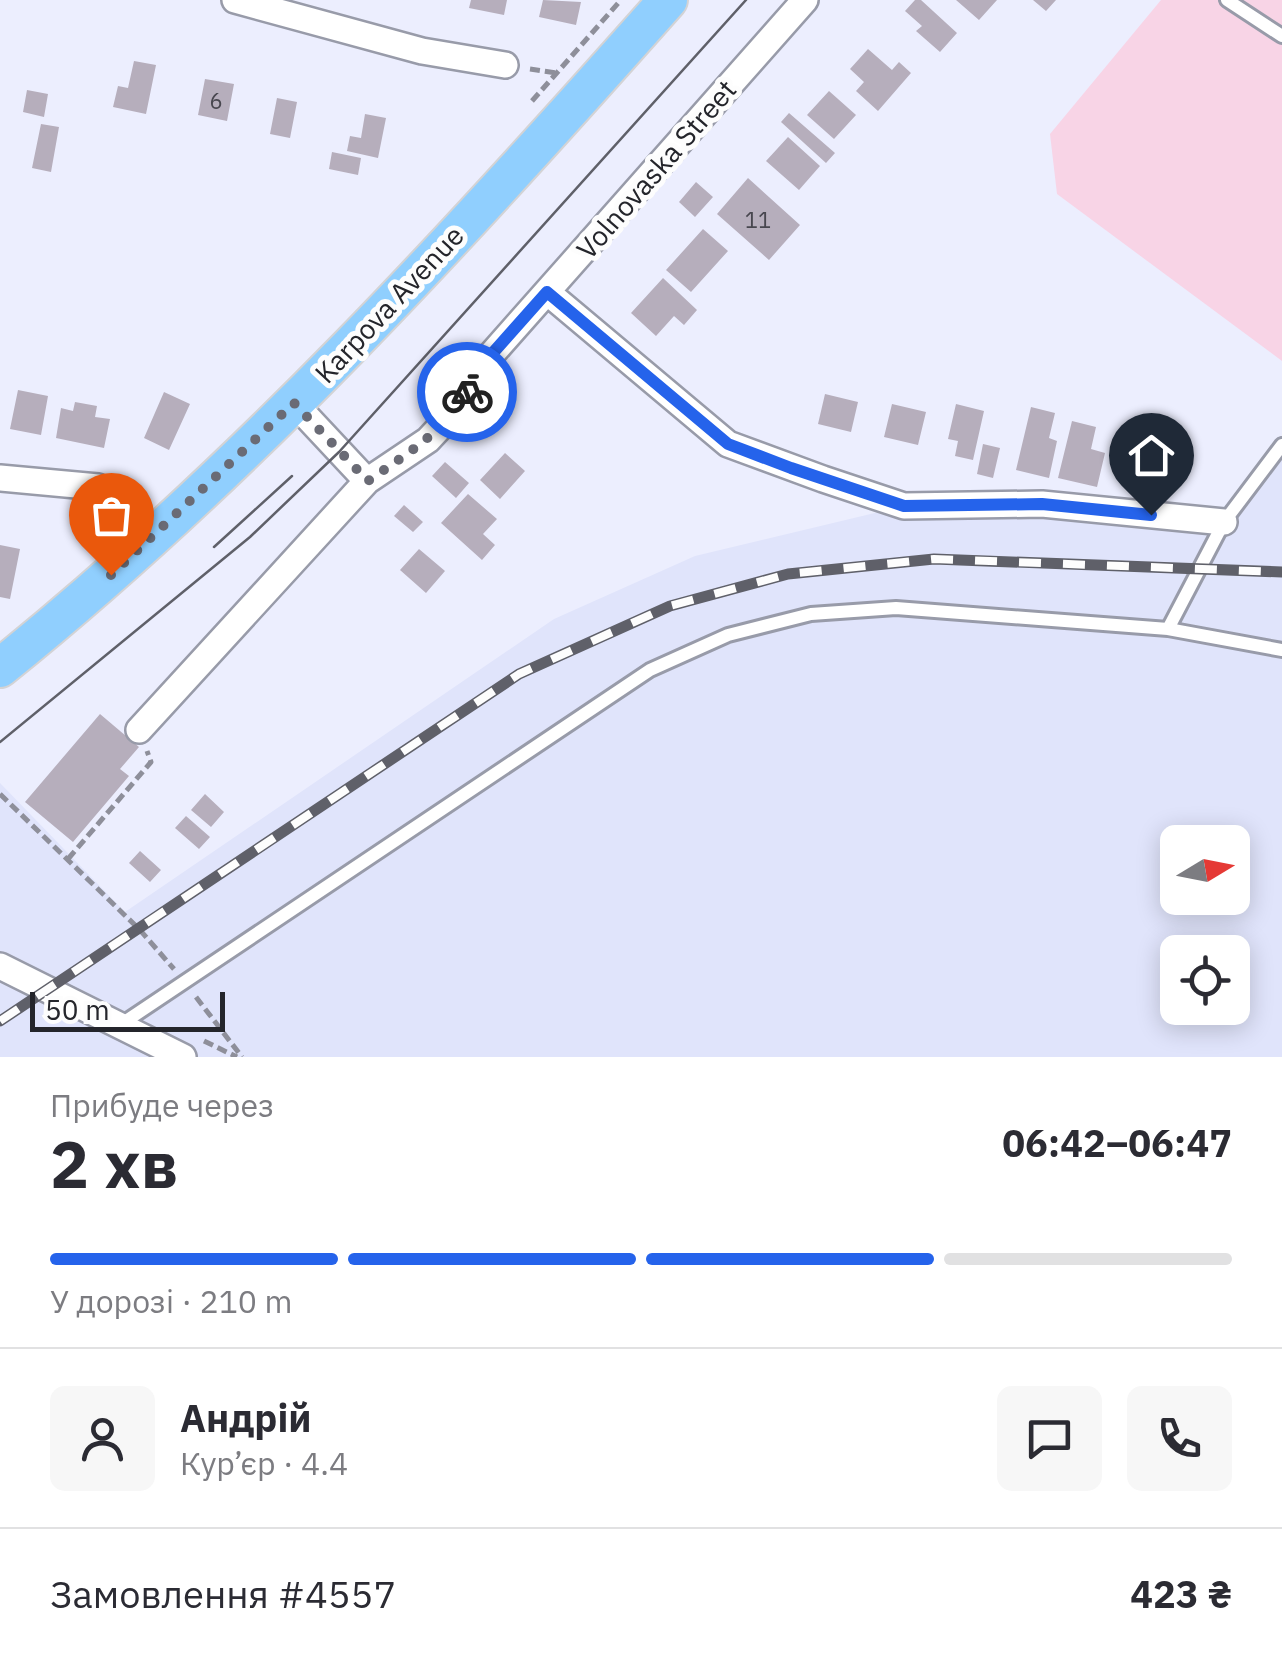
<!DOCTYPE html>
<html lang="uk">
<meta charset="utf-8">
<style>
:root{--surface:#fff;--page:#f7f7f7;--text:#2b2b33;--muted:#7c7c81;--line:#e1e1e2;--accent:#2563eb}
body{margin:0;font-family:"IBM Plex Sans",sans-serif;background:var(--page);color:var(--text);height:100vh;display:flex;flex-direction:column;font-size:38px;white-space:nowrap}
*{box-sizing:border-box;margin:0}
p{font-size:32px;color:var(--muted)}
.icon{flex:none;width:55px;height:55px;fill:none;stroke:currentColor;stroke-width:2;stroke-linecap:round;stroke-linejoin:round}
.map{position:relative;height:1057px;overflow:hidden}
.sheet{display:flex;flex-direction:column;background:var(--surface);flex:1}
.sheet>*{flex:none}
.needle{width:65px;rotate:80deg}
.tools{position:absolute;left:1160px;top:825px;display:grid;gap:20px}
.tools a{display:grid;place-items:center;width:90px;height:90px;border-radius:15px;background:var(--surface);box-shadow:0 5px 25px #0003;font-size:50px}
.scale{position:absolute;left:30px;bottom:25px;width:195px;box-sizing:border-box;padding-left:10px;border:5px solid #24252b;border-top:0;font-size:28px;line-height:35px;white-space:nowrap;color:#24252b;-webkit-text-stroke:8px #fdfdfd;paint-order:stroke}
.pin{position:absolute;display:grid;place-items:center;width:85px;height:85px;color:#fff;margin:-102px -42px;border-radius:50% 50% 50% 0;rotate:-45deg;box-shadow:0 0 10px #0007}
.pin .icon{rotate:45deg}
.courier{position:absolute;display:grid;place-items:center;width:100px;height:100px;margin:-50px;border:8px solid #2563eb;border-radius:50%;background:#fff;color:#222;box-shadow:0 2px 12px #0007}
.head em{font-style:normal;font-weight:700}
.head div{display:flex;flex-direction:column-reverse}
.head{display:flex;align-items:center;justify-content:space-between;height:170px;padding:0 50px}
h1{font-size:65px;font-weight:700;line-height:75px}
.bar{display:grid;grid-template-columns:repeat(4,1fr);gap:15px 10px;align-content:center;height:120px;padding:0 50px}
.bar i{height:12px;border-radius:8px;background:var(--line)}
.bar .active{background:var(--accent)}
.bar p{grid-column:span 4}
.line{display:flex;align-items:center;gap:25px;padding:0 50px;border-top:2px solid var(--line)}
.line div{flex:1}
.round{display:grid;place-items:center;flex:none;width:105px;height:105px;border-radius:15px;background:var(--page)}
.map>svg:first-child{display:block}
.built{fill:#e0e4fb;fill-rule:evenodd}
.green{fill:#f8d4e6}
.building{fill:#b6aebc}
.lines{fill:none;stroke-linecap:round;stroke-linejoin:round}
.service-casing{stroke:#989ba9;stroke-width:18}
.minor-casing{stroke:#989ba9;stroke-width:30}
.primary-casing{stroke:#d3d3d5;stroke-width:42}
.path{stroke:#8e8f9a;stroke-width:5;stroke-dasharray:10 5;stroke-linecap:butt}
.service{stroke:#fff;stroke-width:12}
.minor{stroke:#fff;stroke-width:25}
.primary{stroke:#90cffe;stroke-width:38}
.tram{stroke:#5f6069;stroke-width:2.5}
.rail-casing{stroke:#5f6069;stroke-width:11}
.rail{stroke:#fdfdfd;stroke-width:8;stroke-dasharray:22;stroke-linecap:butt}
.done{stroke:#6a6b75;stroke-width:10;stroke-dasharray:0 18}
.route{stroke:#2563eb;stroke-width:12}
.labels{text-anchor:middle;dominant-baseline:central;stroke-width:10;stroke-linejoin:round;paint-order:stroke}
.number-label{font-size:22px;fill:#48474f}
.street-label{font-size:28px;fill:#24252b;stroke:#fdfdfd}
</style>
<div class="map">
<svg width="1282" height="1057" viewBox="0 0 1282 1057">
<rect width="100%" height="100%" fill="#eceefe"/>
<path class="built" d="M1282,445V1057H0V783L125,912L554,619L695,556L904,506L1224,522ZM1178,842H1232V898H1178ZM1178,952H1232V1008H1178Z"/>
<path class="green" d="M1161,0H1282V361L1057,194L1050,134Z"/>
<path class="building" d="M471,0H507L504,15L469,8Z
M543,0L581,2L576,25L539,17Z
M915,0H921L957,33L940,52L916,31L922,26L905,11Z
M956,0H997L979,20Z
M1033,0H1056L1046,11Z
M868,49L892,70L899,62L911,73L878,111L856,91L864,82L850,69Z
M134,61L156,65L146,114L113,107L118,86L128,88Z
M205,79L234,84L227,121L198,115Z
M27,90L48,94L44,117L23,112Z
M829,91L856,115L834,139L807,115Z
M277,98L297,102L290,138L270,134Z
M789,113L835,153L826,163L781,122Z
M365,114L386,118L378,158L347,151L350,136L361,138Z
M41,124L59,127L51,172L32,168Z
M788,137L820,166L799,190L766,161Z
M332,152L361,158L358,175L329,169Z
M748,178L800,225L769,260L717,214Z
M696,182L713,197L695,217L679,202Z
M703,229L728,251L691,292L666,270Z
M663,278L697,310L684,325L674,316L656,336L631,313Z
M18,390L48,396L41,435L10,429Z
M164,392L190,404L169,450L144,438Z
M825,394L858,402L851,432L818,424Z
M75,402L97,406L95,417L110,419L104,448L56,438L61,408L73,411Z
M892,404L926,412L918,445L884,437Z
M956,404L984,411L973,460L955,456L958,441L948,439Z
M1031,407L1055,413L1049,438L1057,441L1049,478L1016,470Z
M1072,421L1096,427L1091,449L1105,453L1097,487L1058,478Z
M1128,443L1160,450L1151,486L1120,479Z
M983,444L1000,448L993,478L977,474Z
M505,453L525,471L500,499L480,480Z
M445,462L469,483L456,498L432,476Z
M468,494L497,519L483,534L495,545L482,560L441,523Z
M404,505L423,522L413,532L394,516Z
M0,545L20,549L10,599L0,597Z
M419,549L445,571L426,593L400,570Z
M100,714L139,747L120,769L129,776L73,842L25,802Z
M205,794L224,812L211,827L191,810Z
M186,816L210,837L199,849L175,828Z
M140,851L161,870L150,882L129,863Z"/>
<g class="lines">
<g class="service-casing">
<path id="service" d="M1227,0L1282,36
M1168,629L1224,522L1282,445
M120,1025L650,670L728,635L811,614L896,608L1168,629L1282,650"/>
</g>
<g class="minor-casing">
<path id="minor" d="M235,0L422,51L505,65
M547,292L728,444L823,479L904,506L1042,504L1224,522
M294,403L367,481
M0,478L98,487L159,532
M139,730L367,481L428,440L456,410L483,364L805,0
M0,966L183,1057"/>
</g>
<g class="primary-casing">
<path id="primary" d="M0,668C246,470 459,236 668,0"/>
</g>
<path class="path" d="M530,69L557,73
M532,101L621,0
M0,794L139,929L174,969
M68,859L151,762L147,751
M196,997L242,1057
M204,1041L237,1057"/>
<use href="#service" class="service"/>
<use href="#minor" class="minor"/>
<use href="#primary" class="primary"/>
<path class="tram" d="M214,547L292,476
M0,742L250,537L339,452L746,0"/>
<g class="rail-casing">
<path id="rail" d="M0,1021L519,674L670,606L788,574L934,559L1282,572"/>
</g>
<use href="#rail" class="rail"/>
</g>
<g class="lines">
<path class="done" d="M111,575L294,403L368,481C405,455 444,432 467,392"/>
<path class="route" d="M467,392L483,364L547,292L728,444L791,468L904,506L1042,504L1151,515"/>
</g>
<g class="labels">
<g class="number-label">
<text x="216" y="100">6</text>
<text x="758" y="219">11</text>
</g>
<g class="street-label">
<text transform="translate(656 169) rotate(-49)">Volnovaska Street</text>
<text transform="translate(389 304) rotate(-47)">Karpova Avenue</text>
</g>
</g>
</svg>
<div class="tools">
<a><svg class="needle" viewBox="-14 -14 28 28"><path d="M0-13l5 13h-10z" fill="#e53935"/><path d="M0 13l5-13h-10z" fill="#7c7c81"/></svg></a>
<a><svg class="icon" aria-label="locate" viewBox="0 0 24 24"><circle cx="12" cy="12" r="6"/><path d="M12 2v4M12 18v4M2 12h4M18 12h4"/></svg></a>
</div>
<div class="scale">50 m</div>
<div class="pin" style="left:111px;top:575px;background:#ea580c"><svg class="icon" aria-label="bag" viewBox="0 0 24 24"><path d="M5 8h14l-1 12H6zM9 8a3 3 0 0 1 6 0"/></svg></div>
<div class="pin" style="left:1151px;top:515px;background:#1f2937"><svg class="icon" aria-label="home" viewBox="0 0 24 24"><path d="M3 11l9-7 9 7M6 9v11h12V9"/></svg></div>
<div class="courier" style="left:467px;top:392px"><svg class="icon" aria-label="bike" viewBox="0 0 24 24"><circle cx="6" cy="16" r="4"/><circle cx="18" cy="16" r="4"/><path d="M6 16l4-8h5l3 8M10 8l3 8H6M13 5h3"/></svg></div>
</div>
<section class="sheet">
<div class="head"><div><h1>2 хв</h1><p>Прибуде через</p></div><em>06:42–06:47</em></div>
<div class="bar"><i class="active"></i><i class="active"></i><i class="active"></i><i></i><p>У дорозі · 210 m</p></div>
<div class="line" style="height:180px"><a class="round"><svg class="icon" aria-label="person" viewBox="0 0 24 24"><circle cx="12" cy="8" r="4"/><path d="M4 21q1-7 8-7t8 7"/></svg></a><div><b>Андрій</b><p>Кур’єр · 4.4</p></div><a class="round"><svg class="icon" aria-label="chat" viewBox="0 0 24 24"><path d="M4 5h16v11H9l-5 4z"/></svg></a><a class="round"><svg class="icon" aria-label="phone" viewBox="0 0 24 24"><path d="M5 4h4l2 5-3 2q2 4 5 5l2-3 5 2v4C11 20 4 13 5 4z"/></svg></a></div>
<div class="line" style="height:130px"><div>Замовлення #4557</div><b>423 ₴</b></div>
</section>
